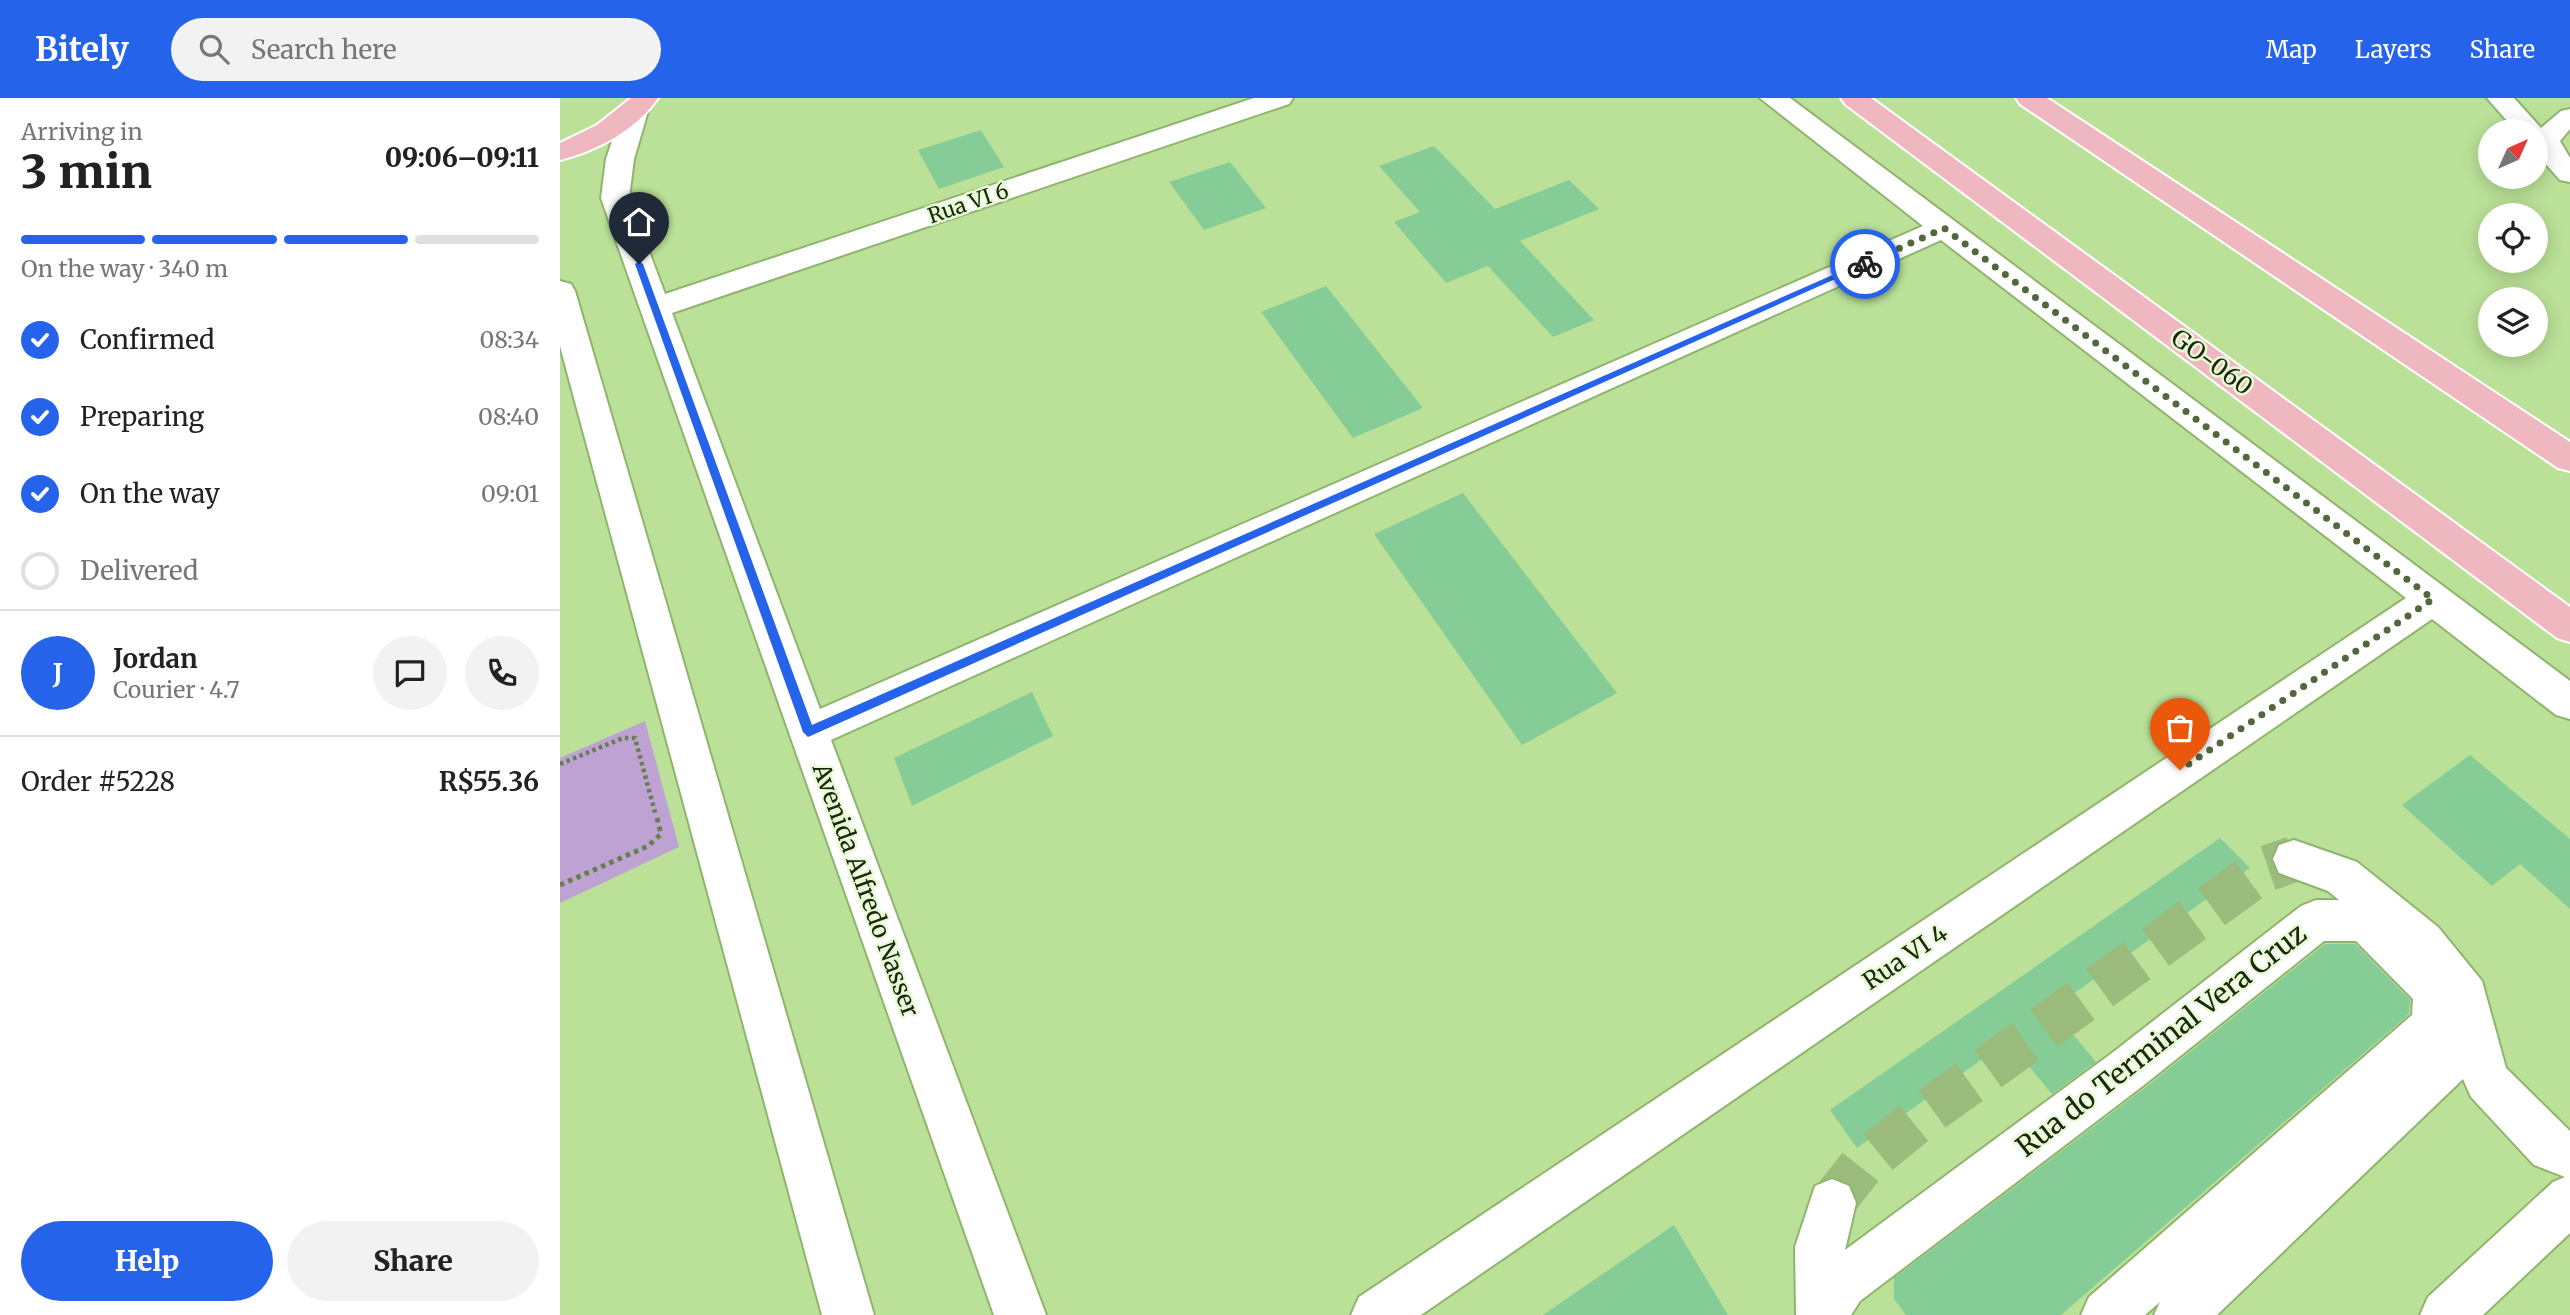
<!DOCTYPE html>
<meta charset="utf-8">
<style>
:root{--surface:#fff;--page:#f2f2f2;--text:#222;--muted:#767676;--line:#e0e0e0;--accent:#2563eb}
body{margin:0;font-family:Merriweather,serif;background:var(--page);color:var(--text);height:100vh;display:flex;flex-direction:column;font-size:26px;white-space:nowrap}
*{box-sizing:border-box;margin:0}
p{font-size:23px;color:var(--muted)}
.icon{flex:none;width:38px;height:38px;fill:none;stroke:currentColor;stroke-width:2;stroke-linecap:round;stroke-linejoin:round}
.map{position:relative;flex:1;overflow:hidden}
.panel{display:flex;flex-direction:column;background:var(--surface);width:560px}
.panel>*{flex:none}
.needle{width:46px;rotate:45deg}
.buttons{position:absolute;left:1918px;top:21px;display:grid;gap:14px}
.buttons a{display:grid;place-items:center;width:70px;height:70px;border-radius:50%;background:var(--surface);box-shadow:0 4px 18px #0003;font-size:35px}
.pin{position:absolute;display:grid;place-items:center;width:60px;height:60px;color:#fff;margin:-72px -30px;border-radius:50% 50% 50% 0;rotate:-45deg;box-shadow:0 0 7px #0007}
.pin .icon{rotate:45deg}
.courier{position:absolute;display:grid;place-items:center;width:70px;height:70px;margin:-35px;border:5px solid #2563eb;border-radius:50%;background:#fff;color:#222;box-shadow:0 2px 9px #0007}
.head em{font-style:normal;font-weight:800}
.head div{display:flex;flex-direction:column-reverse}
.head{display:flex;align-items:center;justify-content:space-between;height:119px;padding:0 21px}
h1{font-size:46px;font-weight:800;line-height:52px}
.bar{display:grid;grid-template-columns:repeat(4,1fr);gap:10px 7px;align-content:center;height:84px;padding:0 21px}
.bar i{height:9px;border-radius:5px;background:var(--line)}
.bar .on{background:var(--accent)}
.bar p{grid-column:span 4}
.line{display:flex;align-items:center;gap:18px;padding:0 21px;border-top:2px solid var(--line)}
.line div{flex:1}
.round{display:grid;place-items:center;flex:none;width:74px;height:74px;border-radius:37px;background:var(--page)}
ol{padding:0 21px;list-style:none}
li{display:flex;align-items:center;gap:21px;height:77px}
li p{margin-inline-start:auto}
li .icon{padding:7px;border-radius:50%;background:var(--accent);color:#fff;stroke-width:4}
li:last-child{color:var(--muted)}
li i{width:38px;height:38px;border:4px solid var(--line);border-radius:50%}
.cta{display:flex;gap:14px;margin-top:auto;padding:14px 21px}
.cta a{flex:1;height:80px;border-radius:42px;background:var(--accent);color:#fff;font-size:28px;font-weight:800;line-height:80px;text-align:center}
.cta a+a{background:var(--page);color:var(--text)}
header{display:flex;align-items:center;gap:42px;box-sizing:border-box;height:98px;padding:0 35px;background:var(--accent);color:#fff}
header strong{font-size:33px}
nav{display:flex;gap:38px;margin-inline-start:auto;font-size:24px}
.search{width:490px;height:63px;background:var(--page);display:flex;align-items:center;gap:18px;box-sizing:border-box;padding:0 24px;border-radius:38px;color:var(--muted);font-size:26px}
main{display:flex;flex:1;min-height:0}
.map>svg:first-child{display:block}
.green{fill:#bea2d3}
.building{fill:#86cc96}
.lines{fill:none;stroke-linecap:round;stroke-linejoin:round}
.minor-tunnel{stroke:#9bbc7c;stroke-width:46;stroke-dasharray:46 23;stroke-linecap:butt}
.minor-casing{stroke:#90b46d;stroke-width:4}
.major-casing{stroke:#fff;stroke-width:4}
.path-far1{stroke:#667f4d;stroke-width:4.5;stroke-dasharray:3.5 3.5;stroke-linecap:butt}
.path{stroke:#667f4d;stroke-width:5;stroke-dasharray:4.5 4.5;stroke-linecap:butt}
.minor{fill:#fff;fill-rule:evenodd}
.major{fill:#efb7bf;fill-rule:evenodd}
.route{fill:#2563eb}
.done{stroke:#52683c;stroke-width:7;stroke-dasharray:0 12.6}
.labels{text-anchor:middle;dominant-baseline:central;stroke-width:5;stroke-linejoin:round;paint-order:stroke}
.far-street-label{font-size:21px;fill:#1a270a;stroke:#e8fbd7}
.street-label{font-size:24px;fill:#1a270a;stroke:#e8fbd7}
.near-street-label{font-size:28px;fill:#1a270a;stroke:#e8fbd7}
</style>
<header>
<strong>Bitely</strong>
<div class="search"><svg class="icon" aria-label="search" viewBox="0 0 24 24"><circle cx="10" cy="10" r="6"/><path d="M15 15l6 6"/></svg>Search here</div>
<nav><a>Map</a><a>Layers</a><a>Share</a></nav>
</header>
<main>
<section class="panel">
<div class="head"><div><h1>3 min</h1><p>Arriving in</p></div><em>09:06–09:11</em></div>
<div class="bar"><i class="on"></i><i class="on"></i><i class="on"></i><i></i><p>On the way · 340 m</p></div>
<ol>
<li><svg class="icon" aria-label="check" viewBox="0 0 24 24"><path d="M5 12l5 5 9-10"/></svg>Confirmed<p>08:34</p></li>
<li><svg class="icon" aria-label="check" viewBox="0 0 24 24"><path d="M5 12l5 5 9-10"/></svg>Preparing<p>08:40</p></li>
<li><svg class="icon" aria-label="check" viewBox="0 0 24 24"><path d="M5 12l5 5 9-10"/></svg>On the way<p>09:01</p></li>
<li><i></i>Delivered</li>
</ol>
<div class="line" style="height:126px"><b class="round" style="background:var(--accent);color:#fff">J</b><div><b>Jordan</b><p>Courier · 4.7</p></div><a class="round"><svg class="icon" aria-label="chat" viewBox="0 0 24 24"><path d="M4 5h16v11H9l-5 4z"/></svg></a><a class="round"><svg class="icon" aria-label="phone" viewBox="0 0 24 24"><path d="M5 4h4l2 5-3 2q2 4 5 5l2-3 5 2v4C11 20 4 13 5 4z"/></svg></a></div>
<div class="line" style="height:91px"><div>Order #5228</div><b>R$55.36</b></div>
<div class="cta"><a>Help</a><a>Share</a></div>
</section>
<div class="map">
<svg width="2010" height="1217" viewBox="0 0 2010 1217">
<rect width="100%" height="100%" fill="#bbe198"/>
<path class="green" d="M85,623L119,749L0,805V660Z"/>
<path class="building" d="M421,32L444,69L379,91L358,52Z
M874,48L935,111L1009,82L1039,111L960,143L1034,222L993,239L928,168L886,185L834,124L860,114L819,68Z
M670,64L706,110L644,132L609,84Z
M766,188L863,310L793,340L701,214Z
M903,395L1057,595L962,647L814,436Z
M472,594L493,638L352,708L334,660Z
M1910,657L2010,741V811L1960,766L1932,788L1842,707Z
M1660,740L1690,770L1492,911L1536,964L1492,996L1448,943L1297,1050L1270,1012Z
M1765,846H1795L1850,902L1849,916L1501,1217H1346L1334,1201V1180L1586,989Z
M1114,1127L1168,1217H983Z"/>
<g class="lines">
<path class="minor-tunnel" d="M1272,1105L1302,1067L1360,1020L1702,772L1734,761"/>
<g class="minor-casing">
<path id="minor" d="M694,0H733L729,6L112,215L260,611L1363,128L1200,0H1230L2010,583V621L1996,617L1872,521L861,1217H791L799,1199L1846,500L1381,142L271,642L486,1217H434L41,100L46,61L63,10L67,4L76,2L85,4L89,10L74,61L69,100L105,196Z
M1927,0H1954L1981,30L2001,13L2010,11V31L2000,43L2010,60V84L2000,82L1976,55V33H1956Z
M0,183L11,186L15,193L314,1217H262L0,248Z
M1734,742L1797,764L1878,829L1922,883L1946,970L2010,1033V1135L1923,1217H1860L1868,1199L1993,1084L2005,1079L1974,1067L1911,999L1903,981L1657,1217H1594L1600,1204L1585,1217H1521L1529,1199L1852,917L1853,901L1796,843H1764L1584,987L1300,1203L1291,1217H1236L1235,1149L1255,1088L1272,1081L1289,1088L1296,1105L1285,1152L1552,955L1741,808L1756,802H1779L1768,793L1719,775L1713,761L1719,747Z"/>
</g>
<g class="major-casing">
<path id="major" d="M71,0H98C76,32 37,53 0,62V45L37,27Z
M1281,0H1311L2010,509V544L1997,540L1285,6Z
M1456,0H1487L2010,344V373L1998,370L1460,6Z"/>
</g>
<path class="path-far1" d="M0,666L63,640H75L96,718"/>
<path class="path" d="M0,787L88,748L101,736L96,716"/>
<use href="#minor" class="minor"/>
<use href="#major" class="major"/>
</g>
<path class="route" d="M79,163L83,166L252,627L1302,164L1309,166L248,639L243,634L75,166Z"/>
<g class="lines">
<path class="done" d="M1305,166L1384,130L1873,501L1620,672"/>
</g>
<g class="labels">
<g class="far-street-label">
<text transform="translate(408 105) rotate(-19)">Rua VI 6</text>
</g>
<g class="street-label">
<text transform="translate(1652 264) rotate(36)">GO-060</text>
<text transform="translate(306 792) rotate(70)">Avenida Alfredo Nasser</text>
<text transform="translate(1345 859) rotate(-34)">Rua VI 4</text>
</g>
<g class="near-street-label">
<text transform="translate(1601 942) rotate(-38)">Rua do Terminal Vera Cruz</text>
</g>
</g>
</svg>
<div class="buttons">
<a><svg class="needle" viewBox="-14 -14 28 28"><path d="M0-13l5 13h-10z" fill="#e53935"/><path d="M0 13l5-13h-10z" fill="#767676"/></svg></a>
<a><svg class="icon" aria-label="locate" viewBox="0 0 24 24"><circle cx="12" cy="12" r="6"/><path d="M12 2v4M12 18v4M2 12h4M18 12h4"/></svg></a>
<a><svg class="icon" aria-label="layers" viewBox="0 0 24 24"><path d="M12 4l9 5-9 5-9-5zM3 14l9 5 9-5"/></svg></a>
</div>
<div class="pin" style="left:1620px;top:672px;background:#ea580c"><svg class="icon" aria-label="bag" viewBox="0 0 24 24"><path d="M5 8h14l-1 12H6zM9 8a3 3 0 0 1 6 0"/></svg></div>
<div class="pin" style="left:79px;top:166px;background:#1f2937"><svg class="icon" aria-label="home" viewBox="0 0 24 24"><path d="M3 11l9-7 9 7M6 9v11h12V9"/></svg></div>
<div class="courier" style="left:1305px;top:166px"><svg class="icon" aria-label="bike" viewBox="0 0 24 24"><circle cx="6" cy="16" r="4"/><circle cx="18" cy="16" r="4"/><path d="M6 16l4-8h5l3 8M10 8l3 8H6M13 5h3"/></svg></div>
</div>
</main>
